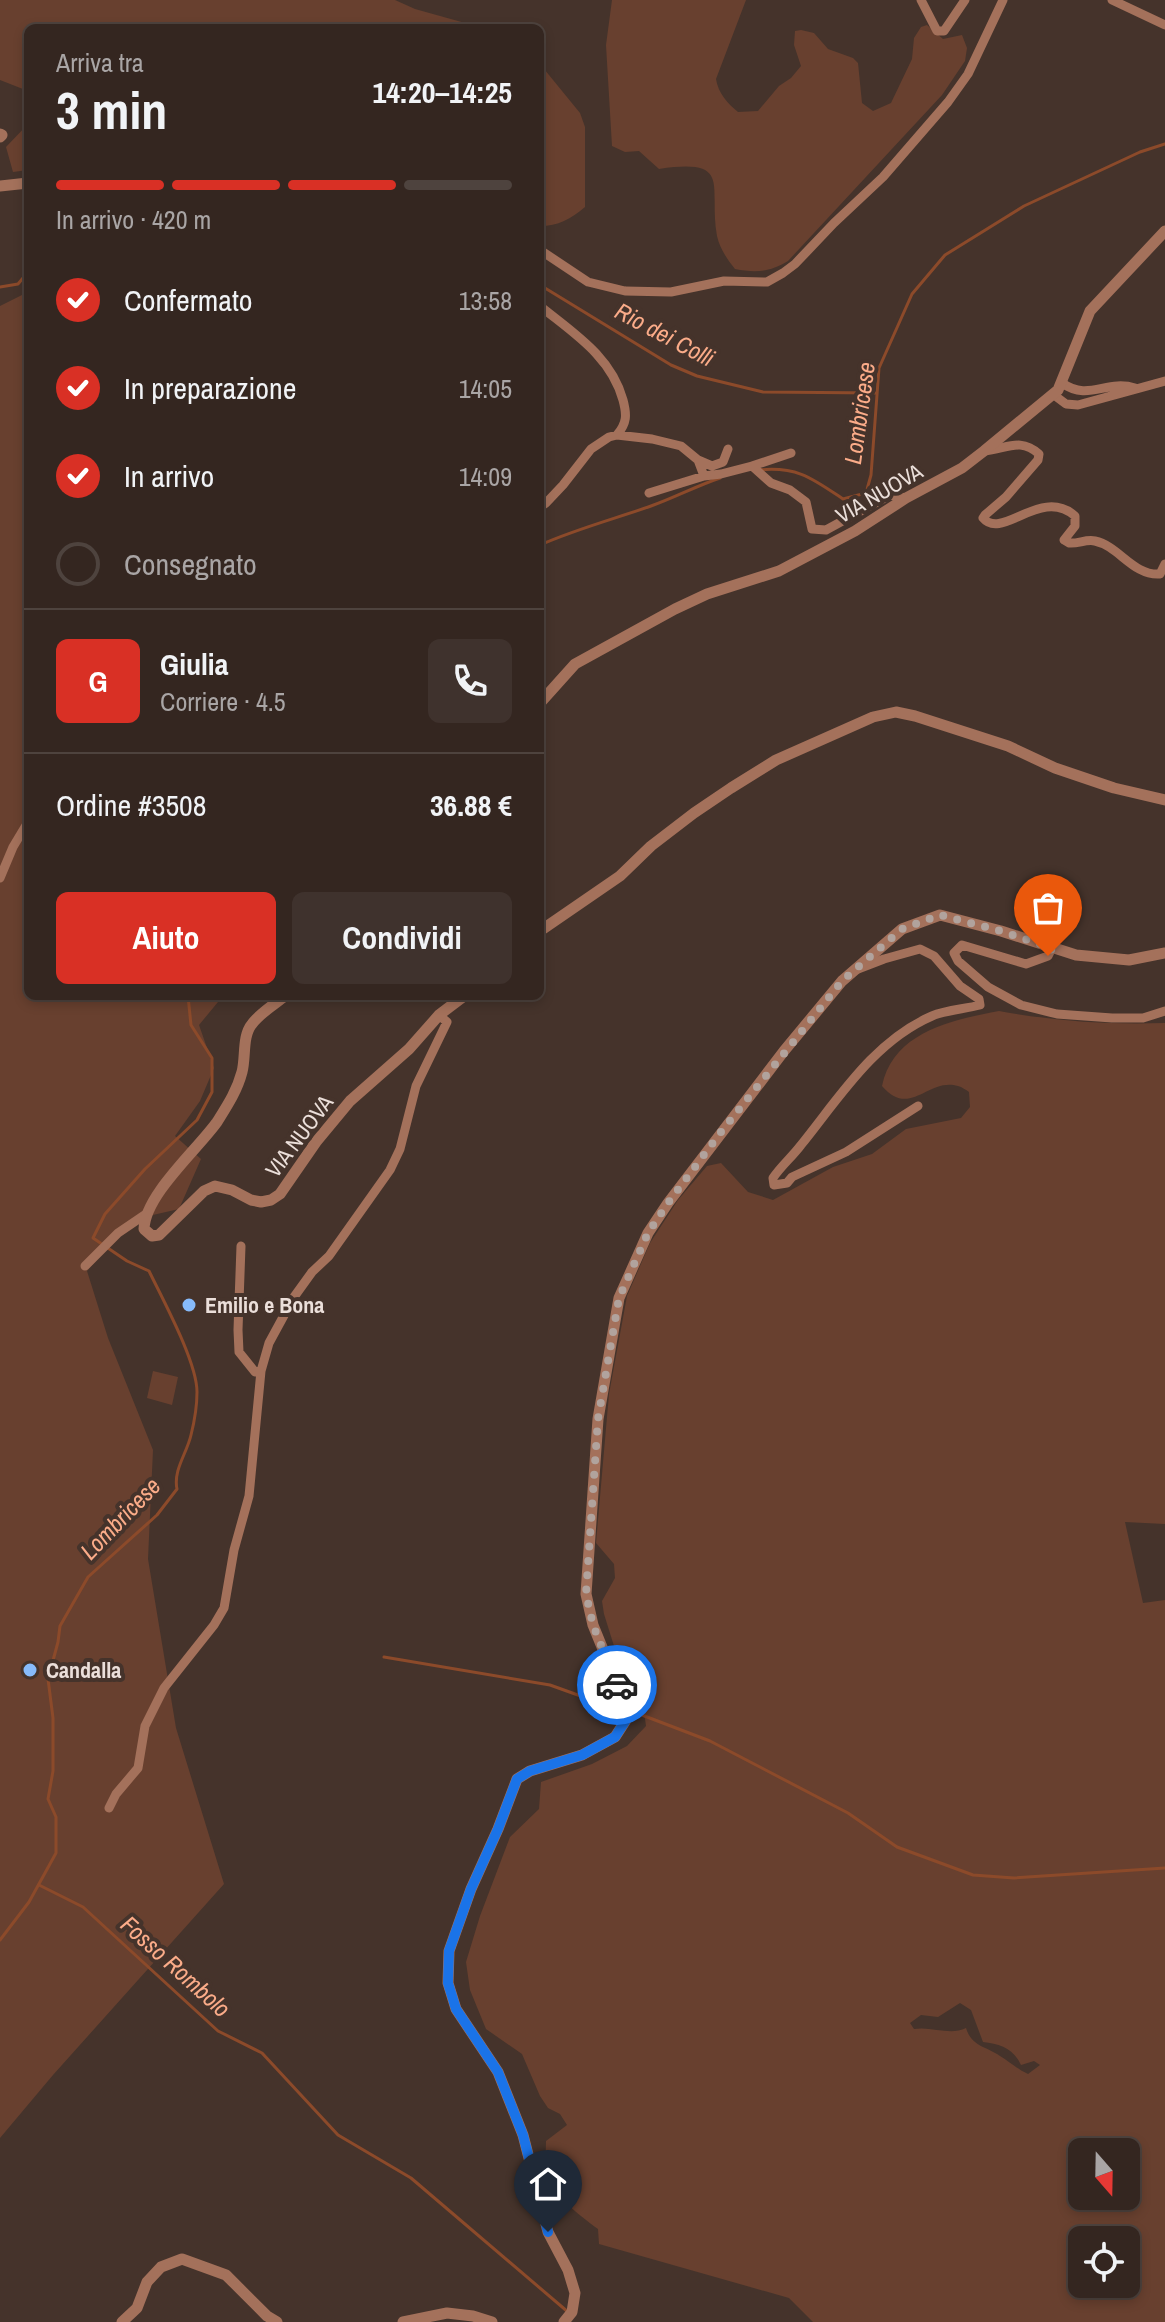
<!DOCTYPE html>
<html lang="it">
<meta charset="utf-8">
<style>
:root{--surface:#342620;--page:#3f322d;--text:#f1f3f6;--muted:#a9a5a5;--line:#4e433e;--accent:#d93025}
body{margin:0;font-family:"Archivo Narrow",sans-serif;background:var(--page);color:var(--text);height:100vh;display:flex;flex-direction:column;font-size:30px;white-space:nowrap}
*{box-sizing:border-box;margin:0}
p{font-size:26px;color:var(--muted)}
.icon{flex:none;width:44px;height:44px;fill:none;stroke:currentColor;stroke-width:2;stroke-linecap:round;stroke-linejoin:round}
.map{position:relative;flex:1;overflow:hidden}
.details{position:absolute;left:24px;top:24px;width:520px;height:976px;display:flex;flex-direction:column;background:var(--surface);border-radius:12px;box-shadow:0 4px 12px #0003,0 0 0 2px var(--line)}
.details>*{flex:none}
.needle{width:52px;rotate:160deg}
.buttons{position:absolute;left:1068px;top:2138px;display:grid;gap:16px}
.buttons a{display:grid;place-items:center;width:72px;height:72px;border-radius:12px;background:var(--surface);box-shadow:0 4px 12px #0003,0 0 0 2px var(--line);font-size:40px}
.pin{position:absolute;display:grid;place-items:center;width:68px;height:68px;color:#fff;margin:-82px -34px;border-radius:50% 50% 50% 0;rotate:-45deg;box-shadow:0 0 8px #0007}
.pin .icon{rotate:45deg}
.courier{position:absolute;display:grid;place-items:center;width:80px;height:80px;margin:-40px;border:6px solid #1a73e8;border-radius:50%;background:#fff;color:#222;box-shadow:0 2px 10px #0007}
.overview em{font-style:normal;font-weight:700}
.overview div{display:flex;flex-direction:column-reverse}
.overview{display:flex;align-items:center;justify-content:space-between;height:136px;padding:0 32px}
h1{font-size:52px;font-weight:700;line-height:60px}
.bar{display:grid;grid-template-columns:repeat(4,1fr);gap:12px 8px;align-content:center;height:96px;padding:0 32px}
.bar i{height:10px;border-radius:6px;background:var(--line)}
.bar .on{background:var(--accent)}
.bar p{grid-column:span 4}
.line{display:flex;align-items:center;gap:20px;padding:0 32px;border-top:2px solid var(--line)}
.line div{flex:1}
.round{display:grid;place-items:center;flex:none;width:84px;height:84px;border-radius:12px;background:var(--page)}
ol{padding:0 32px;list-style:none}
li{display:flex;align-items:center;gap:24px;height:88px}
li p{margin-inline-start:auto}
li .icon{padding:8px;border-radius:50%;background:var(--accent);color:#fff;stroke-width:4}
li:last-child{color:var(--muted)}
li i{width:44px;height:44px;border:4px solid var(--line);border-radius:50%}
.action{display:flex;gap:16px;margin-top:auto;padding:16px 32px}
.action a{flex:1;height:92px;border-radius:12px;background:var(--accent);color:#fff;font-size:32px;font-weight:700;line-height:92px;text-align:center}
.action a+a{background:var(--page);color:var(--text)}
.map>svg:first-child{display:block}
.green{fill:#68402f;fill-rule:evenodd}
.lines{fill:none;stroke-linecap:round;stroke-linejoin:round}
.stream{stroke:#8c4a2a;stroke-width:3}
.minor{stroke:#a4715b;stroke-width:9}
.tertiary{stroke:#a4715b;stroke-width:11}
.done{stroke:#b1a39d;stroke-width:8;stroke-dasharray:0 14.4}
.route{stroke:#1a73e8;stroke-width:10}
.poi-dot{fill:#87bbfb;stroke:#45332b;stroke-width:3}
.labels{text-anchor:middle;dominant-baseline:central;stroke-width:8;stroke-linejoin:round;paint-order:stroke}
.street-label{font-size:22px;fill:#ebdfda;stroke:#45332b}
.poi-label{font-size:22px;font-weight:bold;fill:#ebdfda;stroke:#45332b;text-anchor:start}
.water-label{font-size:24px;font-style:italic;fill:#fbac89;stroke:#45332b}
</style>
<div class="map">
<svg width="1165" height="2322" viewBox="0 0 1165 2322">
<rect width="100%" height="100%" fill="#45332b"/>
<path class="green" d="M0,0H395L415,9L483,28H28V91L0,80Z
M612,0H746L716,79C718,93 728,104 738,112L758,111L779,86L791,78L801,66L794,45L795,31L801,30L814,33L828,49L853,58L858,63L862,103L873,111L891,103L912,59L914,38L921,27L927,25L943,39L962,35L967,48L965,61L942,95L788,261C770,272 756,273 735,269C727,259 720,249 717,236C708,186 734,158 659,169L639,151L625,152L612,146L606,45Z
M540,64L580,113L585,127V207C571,219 558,226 540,226Z
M28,124V170L13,172L6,147Z
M28,292V996H217L218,1002L199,1025L214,1068L200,1101L175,1136L201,1159L179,1209L131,1220L87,1271L108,1338L153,1450L148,1559L176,1728L224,1884L53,2075L0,2138V306Z
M999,1011C1054,1021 1109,1025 1165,1023V1524L1125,1522L1143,1603L1165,1600V2322H813L789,2298L599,2244L598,2229C578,2214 550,2194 546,2167C545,2158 546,2149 546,2141L567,2125L560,2114L548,2108L540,2096L522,2054L486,2029L470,1990L466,1962L480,1916L510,1837L539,1809L541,1782L592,1764L627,1746L646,1726L644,1712L624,1678L604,1614L602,1601L615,1578L614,1564L596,1543L609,1394L627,1296L650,1243L678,1200L707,1166L721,1163L748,1192L773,1200L833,1167L872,1154L906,1129L961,1118L970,1107L969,1092C966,1090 962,1087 958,1086C928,1077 910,1119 882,1086C893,1032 952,1020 999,1011ZM960,2003L971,2010L983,2042C1000,2044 1013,2048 1021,2065L1034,2061L1040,2065L1028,2074C1017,2069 1010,2062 1000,2056C986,2046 972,2047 966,2028C950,2036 932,2026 914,2029L910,2023L921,2015L938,2017ZM1082,2152H1126V2196H1082ZM1082,2240H1126V2284H1082Z
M153,1371L178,1377L172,1405L147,1398Z"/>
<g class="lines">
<path class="stream" d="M540,285L671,365L697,376L763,392L877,393
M0,287L18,284L28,272
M758,470C797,466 812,478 843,499L866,493L871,475L879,368L912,294L945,255L1024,206L1140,152L1165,144
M540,545C576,529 614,519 651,506C674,498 696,486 720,478
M384,1657L550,1685L614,1708
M634,1712L710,1741L848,1813L897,1847L973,1875L1014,1878L1165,1868
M39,1885L83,1907L218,2031L262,2053L338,2135L411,2178L568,2312
M0,1940L29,1902L56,1853V1817L48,1799L53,1771V1718L48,1679L58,1642L60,1626L88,1577L157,1515L177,1489C173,1470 187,1453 191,1435C194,1423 197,1405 197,1392C197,1362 163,1300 149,1271L127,1261L93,1238L105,1214L145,1169L197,1120L212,1092V1058L191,1025L188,996"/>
<path class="minor" d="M921,0L937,31H944L965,0
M1112,0L1165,25
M540,250L588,282L625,291L671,292L724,281L767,282L783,273L795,264L834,223L883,177L948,102L968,74L1003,0
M540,306C573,333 611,356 623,400C627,415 627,423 617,435
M1062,383C1089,402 1106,379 1135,388
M1054,395L1066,404L1078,405L1165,381
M984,451C1007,449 1020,437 1039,454L1038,460L1006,497L985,515L983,518C1002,541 1041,486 1075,516V526L1064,540L1069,543C1078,544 1086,539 1095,541C1119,546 1133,576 1160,574L1165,564
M698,460L712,466L723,462L728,449
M752,466L791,453
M649,493L704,476
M540,507L546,503L563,485L591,449L609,437L617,435L652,439L681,446L698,460L704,476L721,474L752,466L771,483L790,490L806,502L812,529L826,530L890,495L906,498
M0,878L13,847L28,822
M1052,948L1048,956L1026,964L962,945L954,953L958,961L988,987L1021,1005L1057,1014L1112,1018H1143L1165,1011
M858,969L884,959L920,949L934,956L960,986L979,999L980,1005C965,1009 946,1010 932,1016C874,1041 839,1098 801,1145C792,1157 781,1166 773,1178L774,1185L787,1183L792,1177L846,1152L918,1106
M241,1246L238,1330L239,1352L255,1372L261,1371
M85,1266L118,1233L146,1214
M109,1808L116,1794L138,1768L145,1726L164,1688L214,1625L224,1608L234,1550L249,1496L261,1371L269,1343L294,1297L312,1272L329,1256L390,1170L400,1149L416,1086L447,1022L439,1015"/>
<path class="tertiary" d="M0,134L2,135L0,137
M0,186L28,183
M540,703L575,664L675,609L707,594L779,571L855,531L906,498L962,468L984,451L1058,390L1090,311L1165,231
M540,931L620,876L651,846L694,813L731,788L776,760L873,717L896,712L915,716L1008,746L1055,768L1114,788L1165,800
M285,996C275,1004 260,1013 252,1024C242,1036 246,1057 242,1072C237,1091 227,1106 217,1122C197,1150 145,1195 144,1229L152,1236L159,1235L204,1191L215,1186L232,1190L251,1200L261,1202L271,1200L280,1194L316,1142L350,1101L409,1049L439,1015L464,996
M122,2322L137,2308L147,2282L161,2267L182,2259L226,2275L267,2316L277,2322
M403,2322L447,2313L473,2316L492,2322
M564,2322L572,2312L575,2293L568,2270L548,2232L523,2135L498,2072L456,2009L448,1983L449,1951L471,1889L498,1829L517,1779L530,1771L582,1755L615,1737L626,1720L624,1701L593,1625L586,1594L598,1419L619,1298L648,1233L668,1203L784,1051L842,981L902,929L940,915L1001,931L1076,955L1129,960L1165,953"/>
</g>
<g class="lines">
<path class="done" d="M617,1685L593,1625L586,1594L598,1419L619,1298L648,1233L668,1203L721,1132L842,981L902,929L940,915L1001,931L1052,948L1048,956"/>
<path class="route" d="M548,2232L523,2135L498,2072L456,2009L448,1983L449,1951L471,1889L498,1829L517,1779L530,1771L582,1755L615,1737L626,1720L624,1701L617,1685"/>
</g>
<g class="poi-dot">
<circle cx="189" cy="1305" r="8"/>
<circle cx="30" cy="1670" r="8"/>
</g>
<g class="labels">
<g class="street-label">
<text transform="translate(879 493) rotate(-30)">VIA NUOVA</text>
<text transform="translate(299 1136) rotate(-53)">VIA NUOVA</text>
</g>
<g class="poi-label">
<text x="205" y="1305">Emilio e Bona</text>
<text x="46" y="1670">Candalla</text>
</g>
<g class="water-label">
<text transform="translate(665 334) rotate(28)">Rio dei Colli</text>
<text transform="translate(859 413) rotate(-82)">Lombricese</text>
<text transform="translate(120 1518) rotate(-46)">Lombricese</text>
<text transform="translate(176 1966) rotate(42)">Fosso Rombolo</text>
</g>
</g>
</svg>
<div class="buttons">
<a><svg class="needle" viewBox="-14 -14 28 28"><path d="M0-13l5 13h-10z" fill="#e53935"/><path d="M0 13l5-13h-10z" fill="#a9a5a5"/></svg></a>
<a><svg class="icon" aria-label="locate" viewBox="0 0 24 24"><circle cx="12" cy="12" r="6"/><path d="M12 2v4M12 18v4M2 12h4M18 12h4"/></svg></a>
</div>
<div class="pin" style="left:1048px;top:956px;background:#ea580c"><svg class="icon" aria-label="bag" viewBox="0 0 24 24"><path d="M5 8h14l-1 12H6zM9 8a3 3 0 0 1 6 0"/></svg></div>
<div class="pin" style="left:548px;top:2232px;background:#1f2937"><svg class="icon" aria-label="home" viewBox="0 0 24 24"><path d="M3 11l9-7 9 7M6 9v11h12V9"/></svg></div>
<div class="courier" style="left:617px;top:1685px"><svg class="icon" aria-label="car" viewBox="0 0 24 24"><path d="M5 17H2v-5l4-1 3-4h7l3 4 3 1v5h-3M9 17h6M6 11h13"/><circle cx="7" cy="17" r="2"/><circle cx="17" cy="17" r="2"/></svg></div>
<section class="details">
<div class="overview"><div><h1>3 min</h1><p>Arriva tra</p></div><em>14:20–14:25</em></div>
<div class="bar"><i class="on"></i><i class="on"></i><i class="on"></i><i></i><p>In arrivo · 420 m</p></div>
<ol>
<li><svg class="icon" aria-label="check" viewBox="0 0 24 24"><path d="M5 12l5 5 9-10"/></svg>Confermato<p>13:58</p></li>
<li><svg class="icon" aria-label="check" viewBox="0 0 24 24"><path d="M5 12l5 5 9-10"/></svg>In preparazione<p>14:05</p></li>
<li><svg class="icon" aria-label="check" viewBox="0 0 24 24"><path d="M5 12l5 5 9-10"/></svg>In arrivo<p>14:09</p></li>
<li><i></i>Consegnato</li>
</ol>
<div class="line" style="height:144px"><b class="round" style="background:var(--accent);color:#fff">G</b><div><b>Giulia</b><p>Corriere · 4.5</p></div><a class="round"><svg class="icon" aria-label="phone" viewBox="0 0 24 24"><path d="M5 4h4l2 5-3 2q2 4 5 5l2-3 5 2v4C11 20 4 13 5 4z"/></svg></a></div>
<div class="line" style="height:104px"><div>Ordine #3508</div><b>36.88 €</b></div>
<div class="action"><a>Aiuto</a><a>Condividi</a></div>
</section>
</div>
